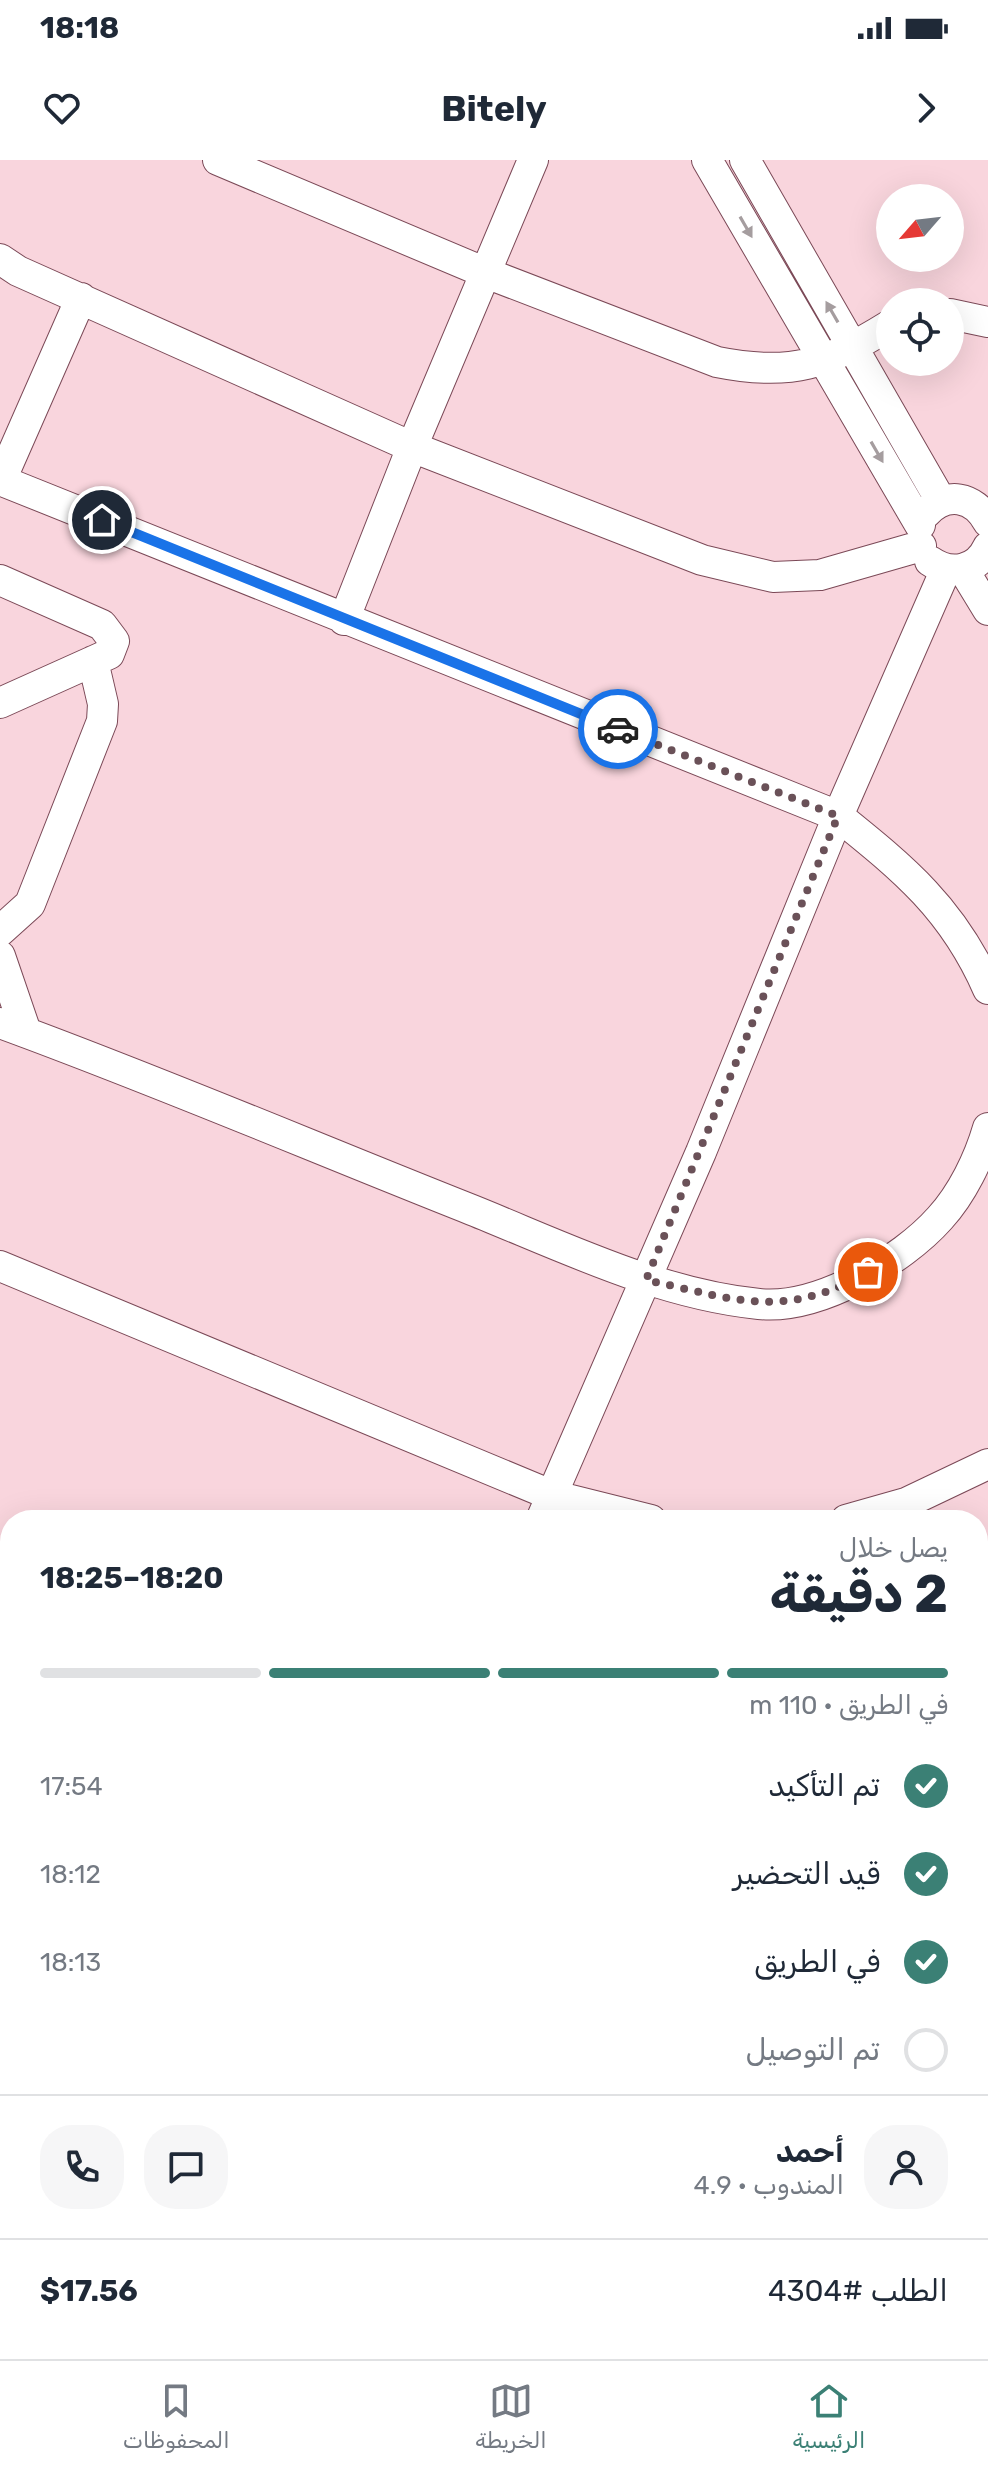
<!DOCTYPE html>
<html lang="ar">
<meta charset="utf-8">
<style>
:root{--surface:#fff;--page:#f6f6f7;--text:#1f2937;--muted:#747a83;--line:#e0e1e3;--accent:#3b8075}
body{margin:0;font-family:Rubik,Vazirmatn,sans-serif;background:var(--page);color:var(--text);direction:rtl;height:100vh;display:flex;flex-direction:column;font-size:30px;white-space:nowrap}
*{box-sizing:border-box;margin:0}
p{font-size:26px;color:var(--muted)}
.icon{flex:none;width:44px;height:44px;fill:none;stroke:currentColor;stroke-width:2;stroke-linecap:round;stroke-linejoin:round}
.map{position:relative;flex:1;overflow:hidden;direction:ltr}
.side{position:absolute;left:0px;top:1350px;width:988px;height:850px;display:flex;flex-direction:column;background:var(--surface);border-radius:32px 32px 0 0;box-shadow:0 8px 32px #0002;direction:rtl}
.side>*{flex:none}
.needle{width:52px;rotate:242deg}
.tools{position:absolute;left:876px;top:24px;display:grid;gap:16px}
.tools a{display:grid;place-items:center;width:88px;height:88px;border-radius:50%;background:var(--surface);box-shadow:0 8px 32px #0002;font-size:40px}
.pin{position:absolute;display:grid;place-items:center;width:68px;height:68px;color:#fff;margin:-34px;border:4px solid #fff;border-radius:50%;box-shadow:0 2px 8px #0007}
.courier{position:absolute;display:grid;place-items:center;width:80px;height:80px;margin:-40px;border:6px solid #1a73e8;border-radius:50%;background:#fff;color:#222;box-shadow:0 2px 10px #0007}
.overview em{font-style:normal;font-weight:700}
.overview div{display:flex;flex-direction:column-reverse}
.overview{display:flex;align-items:center;justify-content:space-between;height:136px;padding:0 40px}
h1{font-size:52px;font-weight:700;line-height:60px}
.bar{display:grid;grid-template-columns:repeat(4,1fr);gap:12px 8px;align-content:center;height:96px;padding:0 40px}
.bar i{height:10px;border-radius:6px;background:var(--line)}
.bar .active{background:var(--accent)}
.bar p{grid-column:span 4}
.line{display:flex;align-items:center;gap:20px;padding:0 40px;border-top:2px solid var(--line)}
.line div{flex:1}
.round{display:grid;place-items:center;flex:none;width:84px;height:84px;border-radius:32px;background:var(--page)}
ol{padding:0 40px;list-style:none}
li{display:flex;align-items:center;gap:24px;height:88px}
li p{margin-inline-start:auto}
li .icon{padding:8px;border-radius:50%;background:var(--accent);color:#fff;stroke-width:4}
li:last-child{color:var(--muted)}
li i{width:44px;height:44px;border:4px solid var(--line);border-radius:50%}
.status{display:flex;justify-content:space-between;align-items:center;height:56px;padding:0 40px;background:var(--surface);direction:ltr}
.status svg{height:22px;fill:currentColor}
header{display:flex;justify-content:space-between;align-items:center;height:104px;padding:0 40px;background:var(--surface);font-size:36px;font-weight:700}
.tabs{display:flex;justify-content:space-around;align-items:center;height:112px;border-top:2px solid var(--line);background:var(--surface);font-size:22px;color:var(--muted)}
.tabs a{display:grid;justify-items:center;gap:4px}
.tabs .active{color:var(--accent)}
.map>svg:first-child{display:block}
.lines{fill:none;stroke-linecap:round;stroke-linejoin:round}
.street-casing{stroke:#7b4957;stroke-width:32}
.street{stroke:#fff;stroke-width:30}
.oneway{fill:#a59d9f}
.done{stroke:#6a5158;stroke-width:8;stroke-dasharray:0 14.4}
.route{stroke:#1a73e8;stroke-width:10}
</style>
<div class="status"><b>18:18</b><svg viewBox="0 0 49 12"><path d="M0 12V9h3v3zM5 12V6h3v6zM10 12V3h3v9zM15 12V0h3v12zM26 1h20v11H26zM47 4h2v5h-2z"/></svg></div>
<header><svg class="icon" aria-label="forward" viewBox="0 0 24 24"><path d="M9 5l7 7-7 7"/></svg>Bitely<svg class="icon" aria-label="heart" viewBox="0 0 24 24"><path d="M12 20l-8-8c-3-5 5-10 8-4 3-6 11-1 8 4z"/></svg></header>
<div class="map">
<svg width="988" height="2199" viewBox="0 0 988 2199">
<rect width="100%" height="100%" fill="#f9d5dd"/>
<g class="lines">
<g class="street-casing">
<path id="street" d="M218,0L486,113L717,202C792,217 827,204 890,165
M707,0L920,365
M745,0L941,341
M0,99L18,111L412,287L702,400L773,417L820,415L921,386
M950,154L988,162
M0,320L838,656C904,709 953,749 988,829
M1,320L81,138
M926,353C946,331 974,336 988,362
M930,401C951,416 977,411 988,387
M963,409L988,450
M0,420L102,465L114,481L109,494L0,543
M344,460L412,287L533,0
M0,771L30,744L102,561L103,544L93,501
M0,796L26,872
M0,863C159,921 315,988 472,1050C564,1087 659,1134 759,1144C818,1150 902,1101 940,1058C962,1034 979,999 988,968
M0,1106L551,1335L651,1360
M541,1360L701,992L838,656L946,409
M846,1360L906,1343L988,1304
M978,1499L988,1495
M978,1647L988,1667
M0,1809L10,1833
M978,1912L988,1907
M12,2190L33,2199
M258,2190L263,2199
M369,2199L388,2190
M982,2199L988,2196"/>
</g>
<use href="#street" class="street"/>
</g>
<defs><path id="oneway-solid" d="M-6-.8H1V-3.2L6.5 0L1 3.2V.8H-6Z" transform="scale(2)"/></defs>
<g class="oneway">
<use href="#oneway-solid" transform="translate(746 67) rotate(60)"/>
<use href="#oneway-solid" transform="translate(832 152) rotate(-120)"/>
<use href="#oneway-solid" transform="translate(877 292) rotate(60)"/>
</g>
<g class="lines">
<path class="done" d="M618,569L838,656L646,1120C735,1139 783,1161 868,1112"/>
<path class="route" d="M102,360L618,569"/>
</g>
</svg>
<div class="tools">
<a><svg class="needle" viewBox="-14 -14 28 28"><path d="M0-13l5 13h-10z" fill="#e53935"/><path d="M0 13l5-13h-10z" fill="#747a83"/></svg></a>
<a><svg class="icon" aria-label="locate" viewBox="0 0 24 24"><circle cx="12" cy="12" r="6"/><path d="M12 2v4M12 18v4M2 12h4M18 12h4"/></svg></a>
</div>
<div class="pin" style="left:868px;top:1112px;background:#ea580c"><svg class="icon" aria-label="bag" viewBox="0 0 24 24"><path d="M5 8h14l-1 12H6zM9 8a3 3 0 0 1 6 0"/></svg></div>
<div class="pin" style="left:102px;top:360px;background:#1f2937"><svg class="icon" aria-label="home" viewBox="0 0 24 24"><path d="M3 11l9-7 9 7M6 9v11h12V9"/></svg></div>
<div class="courier" style="left:618px;top:569px"><svg class="icon" aria-label="car" viewBox="0 0 24 24"><path d="M5 17H2v-5l4-1 3-4h7l3 4 3 1v5h-3M9 17h6M6 11h13"/><circle cx="7" cy="17" r="2"/><circle cx="17" cy="17" r="2"/></svg></div>
<section class="side">
<div class="overview"><div><h1>2 دقيقة</h1><p>يصل خلال</p></div><em>18:20–18:25</em></div>
<div class="bar"><i class="active"></i><i class="active"></i><i class="active"></i><i></i><p>في الطريق · 110 m</p></div>
<ol>
<li><svg class="icon" aria-label="check" viewBox="0 0 24 24"><path d="M5 12l5 5 9-10"/></svg>تم التأكيد<p>17:54</p></li>
<li><svg class="icon" aria-label="check" viewBox="0 0 24 24"><path d="M5 12l5 5 9-10"/></svg>قيد التحضير<p>18:12</p></li>
<li><svg class="icon" aria-label="check" viewBox="0 0 24 24"><path d="M5 12l5 5 9-10"/></svg>في الطريق<p>18:13</p></li>
<li><i></i>تم التوصيل</li>
</ol>
<div class="line" style="height:144px"><a class="round"><svg class="icon" aria-label="person" viewBox="0 0 24 24"><circle cx="12" cy="8" r="4"/><path d="M4 21q1-7 8-7t8 7"/></svg></a><div><b>أحمد</b><p>المندوب · 4.9</p></div><a class="round"><svg class="icon" aria-label="chat" viewBox="0 0 24 24"><path d="M4 5h16v11H9l-5 4z"/></svg></a><a class="round"><svg class="icon" aria-label="phone" viewBox="0 0 24 24"><path d="M5 4h4l2 5-3 2q2 4 5 5l2-3 5 2v4C11 20 4 13 5 4z"/></svg></a></div>
<div class="line" style="height:104px"><div>الطلب #4304</div><b>$17.56</b></div>
</section>
</div>
<nav class="tabs">
<a class="active"><svg class="icon" aria-label="home" viewBox="0 0 24 24"><path d="M3 11l9-7 9 7M6 9v11h12V9"/></svg>الرئيسية</a>
<a><svg class="icon" aria-label="map" viewBox="0 0 24 24"><path d="M3 6l6-2 6 2 6-2v14l-6 2-6-2-6 2zM9 4v14M15 6v14"/></svg>الخريطة</a>
<a><svg class="icon" aria-label="saved" viewBox="0 0 24 24"><path d="M7 4h10v16l-5-4-5 4z"/></svg>المحفوظات</a>
</nav>
